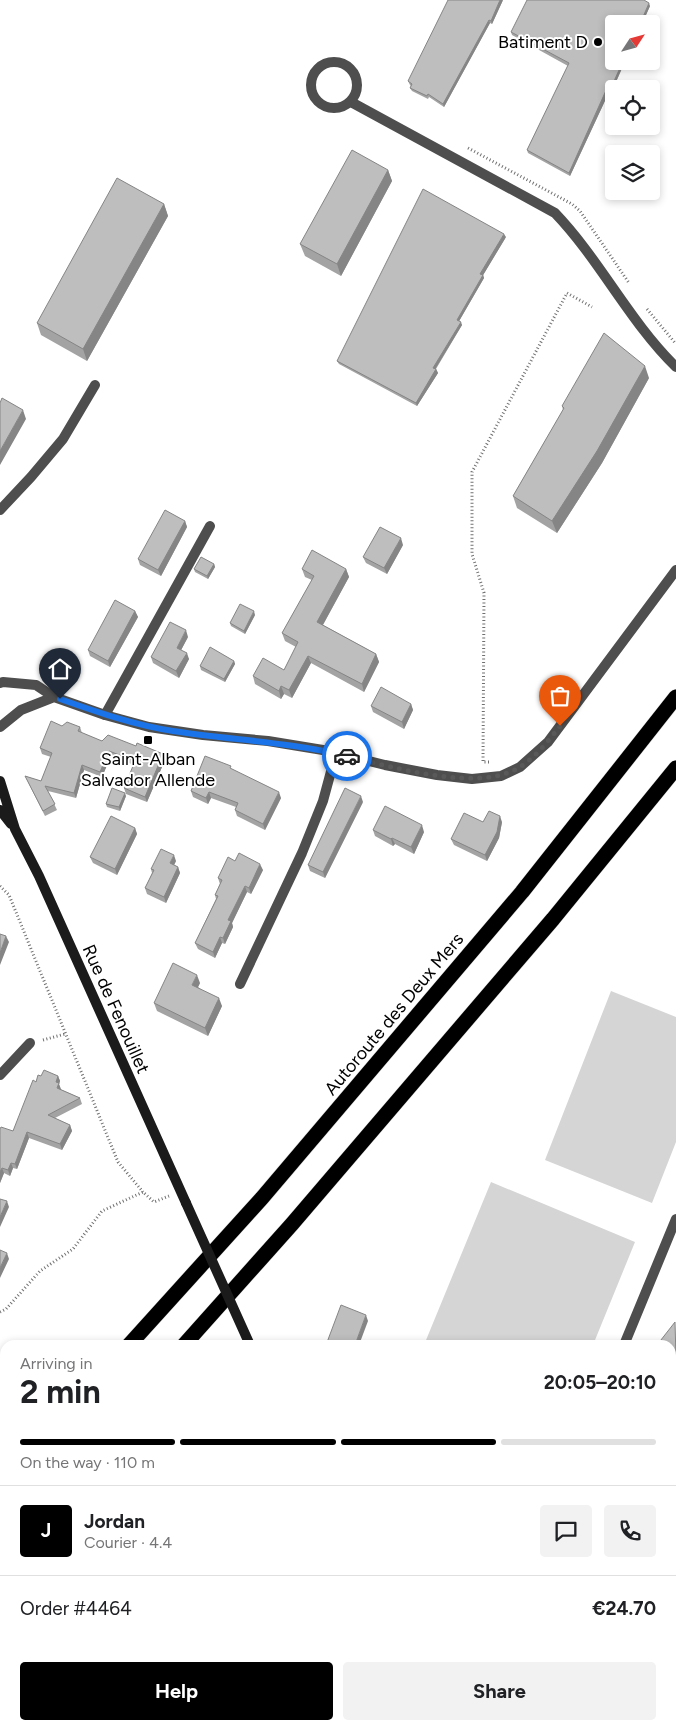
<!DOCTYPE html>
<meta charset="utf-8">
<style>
:root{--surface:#fff;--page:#f2f2f2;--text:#202124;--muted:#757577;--line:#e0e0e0;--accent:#000}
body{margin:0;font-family:Figtree,sans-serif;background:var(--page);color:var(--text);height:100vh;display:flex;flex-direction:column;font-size:19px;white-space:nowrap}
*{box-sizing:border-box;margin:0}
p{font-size:16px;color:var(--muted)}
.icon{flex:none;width:28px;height:28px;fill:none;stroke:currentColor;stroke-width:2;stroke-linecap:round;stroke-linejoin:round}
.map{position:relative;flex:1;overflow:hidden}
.drawer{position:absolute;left:0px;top:1340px;width:676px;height:390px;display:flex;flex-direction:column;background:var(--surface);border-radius:15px 15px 0 0;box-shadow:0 2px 8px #0003}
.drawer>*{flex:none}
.needle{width:32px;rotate:54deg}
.controls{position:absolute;left:605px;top:15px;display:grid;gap:10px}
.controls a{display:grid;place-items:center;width:55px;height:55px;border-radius:5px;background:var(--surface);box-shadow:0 2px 8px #0003;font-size:25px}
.pin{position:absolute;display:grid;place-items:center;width:42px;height:42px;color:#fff;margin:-51px -21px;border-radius:50% 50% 50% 0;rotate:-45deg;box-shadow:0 0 5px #0007}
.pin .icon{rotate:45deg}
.courier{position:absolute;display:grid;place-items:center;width:50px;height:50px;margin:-25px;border:4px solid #1a73e8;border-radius:50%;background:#fff;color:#222;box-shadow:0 1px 6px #0007}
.summary em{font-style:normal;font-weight:700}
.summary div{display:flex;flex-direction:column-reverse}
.summary{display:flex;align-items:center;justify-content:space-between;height:85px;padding:0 20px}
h1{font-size:32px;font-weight:700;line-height:38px}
.bar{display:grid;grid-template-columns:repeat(4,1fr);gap:8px 5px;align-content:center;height:60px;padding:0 20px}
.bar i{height:6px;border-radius:4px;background:var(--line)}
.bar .active{background:var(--accent)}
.bar p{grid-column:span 4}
.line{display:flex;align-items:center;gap:12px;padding:0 20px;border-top:1px solid var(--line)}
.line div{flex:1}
.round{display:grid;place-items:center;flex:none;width:52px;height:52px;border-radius:5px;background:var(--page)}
.cta{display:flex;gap:10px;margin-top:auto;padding:10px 20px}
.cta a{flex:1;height:58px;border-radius:5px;background:var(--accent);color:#fff;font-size:20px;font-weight:700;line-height:58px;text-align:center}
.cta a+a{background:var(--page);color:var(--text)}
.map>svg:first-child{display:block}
.green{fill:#d5d5d5}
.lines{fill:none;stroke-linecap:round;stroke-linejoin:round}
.motorway-casing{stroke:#dbdbdb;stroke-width:16}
.path{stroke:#707070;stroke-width:3;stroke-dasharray:1 2.5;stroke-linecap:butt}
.service{stroke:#4e4e4e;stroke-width:10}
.minor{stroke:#4e4e4e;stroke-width:10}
.secondary{stroke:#1b1b1b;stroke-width:10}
.motorway{stroke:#000;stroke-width:15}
.secondary-bridge{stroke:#1b1b1b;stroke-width:10}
.wall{fill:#a3a3a3}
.shaded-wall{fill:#858585}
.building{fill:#bebebe;stroke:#858585}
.done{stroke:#595959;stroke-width:5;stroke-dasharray:0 9}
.route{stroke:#1a73e8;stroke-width:6}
.poi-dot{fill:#000;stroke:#fff;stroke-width:2}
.labels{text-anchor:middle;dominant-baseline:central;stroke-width:4;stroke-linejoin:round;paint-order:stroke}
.poi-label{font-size:18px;fill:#000;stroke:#fff;text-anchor:end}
.street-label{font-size:18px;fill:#000;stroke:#fff}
</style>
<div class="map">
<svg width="676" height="1730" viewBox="0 0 676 1730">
<rect width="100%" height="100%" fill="#fff"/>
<path class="green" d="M611,991L676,1017V1142L652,1203L545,1160Z
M491,1182L635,1242L593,1345H424Z"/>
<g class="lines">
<g class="motorway-casing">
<path id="motorway" d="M129,1345L262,1198L522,892L676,697
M184,1345L292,1224L553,919L676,768
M0,1489L5,1483
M0,1550L5,1545"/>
</g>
<path class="path" d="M468,148L572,204L580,211L629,283
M647,309L676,344
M489,762H483L484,593L472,554V472L567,293L592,307
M0,886L9,895L118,1162L143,1192
M43,1040L65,1034
M0,1312L6,1309L40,1271L73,1249L102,1211L143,1192L154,1202L169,1196
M0,1665L5,1660
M387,1725L390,1730"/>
<path class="service" d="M0,510L31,477L63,439L95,385
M105,715L210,526"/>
<path class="minor" d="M311 85a23 23 0 1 1 46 0a23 23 0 1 1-46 0Z
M351,102L555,213C600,260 629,321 676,367
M0,683L3,682L36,685L54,697L105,715L149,727L203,735L268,741L329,751L385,765L437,775L472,779L501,776L520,767L548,742L676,570
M0,727L21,710L54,697
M240,984L302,853L323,801L336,753
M0,1075L30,1043
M624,1345L676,1219
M509,1725L520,1730"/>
<path class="secondary" d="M0,781L15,829L39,876L186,1203
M0,810L11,824
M422,1725L424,1730"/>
<use href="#motorway" class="motorway"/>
<path class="secondary-bridge" d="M186,1203L250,1345"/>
</g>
<path class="wall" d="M503,0L492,24L490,23L444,107L429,97L428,99L412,91L410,88L411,86L410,85L408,81Z
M650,6L612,91L610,90L570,176L528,153L527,150L568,66L512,35L511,32Z
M388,170L392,181L341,276L305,256L300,244Z
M164,204L168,216L87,361L41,335L37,323Z
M506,237L483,275L484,278L459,321L462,325L436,369L438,373L417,406L339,364L337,361Z
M649,378L602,463L557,533L517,508L513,496L563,410L562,406Z
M185,521L187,527L161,576L140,565L138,559Z
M403,545L387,574L366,563L363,557Z
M214,564L215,567L208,579L195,572L194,569Z
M302,569H346L349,577L323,625L376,654L379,662L364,692L311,663L292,698L284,694L281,699L255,684L253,676L284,670L296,647L285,641L282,633L312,580L305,577Z
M135,611L138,617L110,667L90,656L88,650Z
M255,615L245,634L231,626L230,623Z
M188,637L181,650L189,659L179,678L153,663L151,657Z
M234,661L235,664L225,682L201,670L200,666Z
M411,704L413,710L404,729L373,712L371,706Z
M62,726L80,727L82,733L102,741L136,746L163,754L165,760L147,802L126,794L124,788L134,765L111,756L102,777L84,770L76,798L48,791L57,810L45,816L25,776L41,781L51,757L42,754L40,748Z
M232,769L281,798L265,830L237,816L235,810L236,807L211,798L208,804L193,797L191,791Z
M126,796L120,811L107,807L106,804Z
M363,802L325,878L310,871L308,865Z
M502,822L499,838L487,861L454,845L451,839Z
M135,828L137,834L117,875L93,863L90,857Z
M373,830L424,832L414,854L395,844L393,846L375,836Z
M176,861L174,865L178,867L180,873L166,903L147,894L145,888L152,873L151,869Z
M235,861L263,870L251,894L247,892L232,923L233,927L225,944L222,943L215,958L198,949L195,943L216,899L215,895L220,884L218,878Z
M200,983L198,987L222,1006L208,1036L157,1011L154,1003Z
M41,1076H58L60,1081L59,1084L60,1089L80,1098L82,1104L55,1118L70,1125L72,1131L62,1150L29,1138L17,1169L13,1168L10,1176L4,1173L0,1183V1129L13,1131L36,1082Z
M671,1488H676V1520L671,1517Z
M671,1574L676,1576V1605L671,1603Z
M191,1725H241L251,1730H200Z"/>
<path class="shaded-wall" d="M500,0H503L492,24L491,21Z
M649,3L650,6L642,24H640Z
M489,20L490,23L444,107L443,104Z
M623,61H625L612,91L611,88Z
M608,86L610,90L570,176L569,173Z
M388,170L392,181L341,276L337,264Z
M164,204L168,216L87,361L83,349Z
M504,234L506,237L482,277L480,274Z
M483,275L484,278L458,323L457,320Z
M461,322L462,325L434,371L433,368Z
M645,366L649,378L602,463L557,533L552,521Z
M436,369L438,373L417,406L416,403Z
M23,410L26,419L0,465V451Z
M185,521L187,527L161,576L158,570Z
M401,538L403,545L387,574L384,568Z
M214,564L215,567L208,579L207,576Z
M346,569L349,577L320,630L317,622Z
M135,611L138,617L110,667L108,661Z
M254,611L255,615L245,634L244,631Z
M186,630L188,637L179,654L177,648Z
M187,653L189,659L179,678L176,671Z
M376,654L379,662L364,692L362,684Z
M308,656L311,663L292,698L289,690Z
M234,661L235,664L225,682L224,679Z
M281,686L284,694L281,699L279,691Z
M411,704L413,710L404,729L402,722Z
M109,751L111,756L102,777L100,772Z
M163,754L165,760L147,802L145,797Z
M82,765L84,770L76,798L74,793Z
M209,792L211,798L208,804L206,798Z
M279,792L281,798L265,830L263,824Z
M125,793L126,796L120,811L119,807Z
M361,796L363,802L325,878L323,872Z
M500,816L502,822L499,838L487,861L485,855Z
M422,825L424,832L414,854L411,847Z
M135,828L137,834L117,875L115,869Z
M392,838L395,844L393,846L391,839Z
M174,855L176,861L172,869L170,863Z
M260,864L263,870L251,894L249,888Z
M178,867L180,873L166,903L164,897Z
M245,886L247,892L232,923L233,927L225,944L223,938L228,920Z
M6,936L9,942L0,965V953Z
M220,937L222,943L215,958L213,952Z
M197,975L200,983L195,993L192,985Z
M219,998L222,1006L208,1036L205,1028Z
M58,1076L60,1081L59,1084L61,1089L59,1093L56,1082Z
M70,1125L72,1131L62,1150L60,1144Z
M27,1132L29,1138L17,1169L15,1164Z
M11,1163L13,1168L10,1176L8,1170Z
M2,1168L4,1173L0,1183V1172Z
M7,1201L9,1207L0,1227V1217Z
M7,1253L9,1259L0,1278V1268Z
M366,1315L368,1321L359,1345H355Z
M676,1377V1386L671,1392V1383Z
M676,1426V1435L671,1441V1432Z
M676,1672V1687L671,1697V1682Z"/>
<path class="building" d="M448,0H500L491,21L489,20L443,104L428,94L427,96L410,88L412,84L408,81Z
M527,0H644L649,3L640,24H614V61H623L611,88L608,86L569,173L527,150L569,63L511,32Z
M352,150L388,170L337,264L300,244Z
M117,178L164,204L83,349L37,323Z
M423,189L504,234L480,274L483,275L457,320L461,322L433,368L436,369L416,403L337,361Z
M604,333L645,366L597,451L552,521L513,496L564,408L562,406Z
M2,398L23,410L0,451V403Z
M165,510L185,521L158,570L138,559Z
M380,527L401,538L384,568L363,557Z
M312,550L346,569L317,622L376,654L362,684L308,656L289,690L281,686L279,691L253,676L263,658L284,670L298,642L282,633L314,576L302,569Z
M201,557L214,564L207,576L194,569Z
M115,600L135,611L108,661L88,650Z
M240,604L254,611L244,631L230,623Z
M170,622L186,630L177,648L187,653L176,671L151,657Z
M210,647L234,661L224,679L200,666Z
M381,687L411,704L402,722L371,706Z
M51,721L62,726L67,722L80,727L78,731L102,741L108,735L136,746L137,743L163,754L145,797L124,788L135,761L109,751L100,772L82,765L74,793L45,786L55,804L43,811L25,776L41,781L52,753L40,748Z
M205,756L231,766L230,768L279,792L263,824L235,810L238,803L209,792L206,798L191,791Z
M112,788L125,793L119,807L106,804Z
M345,788L361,796L323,872L308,865Z
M385,806L422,825L411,847L392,838L391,839L373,830Z
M489,811L500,816L497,832L485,855L451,839L464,813L483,822Z
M111,816L135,828L115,869L90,857Z
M161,849L174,855L170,863L178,867L164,897L145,888L154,870L151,869Z
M239,853L260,864L249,888L245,886L228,920L231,921L223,938L220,937L213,952L195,943L218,896L215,895L222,880L218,878L228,857L235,861Z
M0,934L6,936L0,953Z
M173,963L197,975L192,985L219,998L205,1028L154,1003Z
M44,1070L58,1076L56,1082L59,1083L57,1088L80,1098L48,1115L70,1125L60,1144L27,1132L15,1164L11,1163L8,1170L2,1168L0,1172V1129L1,1127L13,1131L33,1080L36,1082L38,1075L41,1076Z
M0,1199L7,1201L0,1217Z
M0,1250L7,1253L0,1268Z
M341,1305L366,1315L355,1345H326Z
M675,1322L676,1358L673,1362L676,1364V1377L671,1383V1345H657Z
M671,1411L676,1415V1426L671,1432Z
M673,1485L676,1488V1516L671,1512V1488Z
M671,1574L676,1576V1598L671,1595Z
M676,1609V1672L671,1682V1614Z
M200,1725H241L251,1730H210Z"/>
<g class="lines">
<path class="done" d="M347,756C392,767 479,793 520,767C535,758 549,740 560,726"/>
<path class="route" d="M60,699C97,712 134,725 173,731C231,740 290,742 347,756"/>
</g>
<g class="poi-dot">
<circle cx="598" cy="42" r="5"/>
<rect x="143" y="735" width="10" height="10" rx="2.5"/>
</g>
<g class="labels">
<g class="poi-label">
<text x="588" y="42">Batiment D</text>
<text x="148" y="759" text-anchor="middle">Saint-Alban<tspan x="148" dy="21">Salvador Allende</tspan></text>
</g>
<g class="street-label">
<text transform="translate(116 1009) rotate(66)">Rue de Fenouillet</text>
<text transform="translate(394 1014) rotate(-50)">Autoroute des Deux Mers</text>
</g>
</g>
</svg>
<div class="controls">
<a><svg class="needle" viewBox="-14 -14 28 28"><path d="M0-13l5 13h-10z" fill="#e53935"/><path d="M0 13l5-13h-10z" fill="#757577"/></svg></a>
<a><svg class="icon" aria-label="locate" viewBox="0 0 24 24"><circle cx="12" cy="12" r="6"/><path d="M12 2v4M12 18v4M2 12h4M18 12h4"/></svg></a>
<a><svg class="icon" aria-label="layers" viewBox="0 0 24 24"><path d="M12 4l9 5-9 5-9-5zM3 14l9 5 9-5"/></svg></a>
</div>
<div class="pin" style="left:560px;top:726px;background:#ea580c"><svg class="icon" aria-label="bag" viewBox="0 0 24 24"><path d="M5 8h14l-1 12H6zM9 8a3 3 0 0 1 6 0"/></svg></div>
<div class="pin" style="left:60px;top:699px;background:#1f2937"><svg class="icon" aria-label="home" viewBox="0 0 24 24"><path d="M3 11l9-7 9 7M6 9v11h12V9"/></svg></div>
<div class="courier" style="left:347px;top:756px"><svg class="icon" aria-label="car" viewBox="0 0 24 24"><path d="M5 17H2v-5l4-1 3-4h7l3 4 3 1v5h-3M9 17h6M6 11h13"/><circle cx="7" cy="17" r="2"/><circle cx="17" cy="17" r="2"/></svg></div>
<section class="drawer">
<div class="summary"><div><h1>2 min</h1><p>Arriving in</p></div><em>20:05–20:10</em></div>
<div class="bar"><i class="active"></i><i class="active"></i><i class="active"></i><i></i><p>On the way · 110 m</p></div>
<div class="line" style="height:90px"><b class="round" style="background:var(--accent);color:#fff">J</b><div><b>Jordan</b><p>Courier · 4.4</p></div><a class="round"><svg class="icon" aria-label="chat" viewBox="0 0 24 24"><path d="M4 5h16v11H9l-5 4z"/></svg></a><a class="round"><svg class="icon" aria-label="phone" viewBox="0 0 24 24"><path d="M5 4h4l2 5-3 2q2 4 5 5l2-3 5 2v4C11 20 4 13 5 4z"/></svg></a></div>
<div class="line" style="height:65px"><div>Order #4464</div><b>€24.70</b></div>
<div class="cta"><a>Help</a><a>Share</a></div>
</section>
</div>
